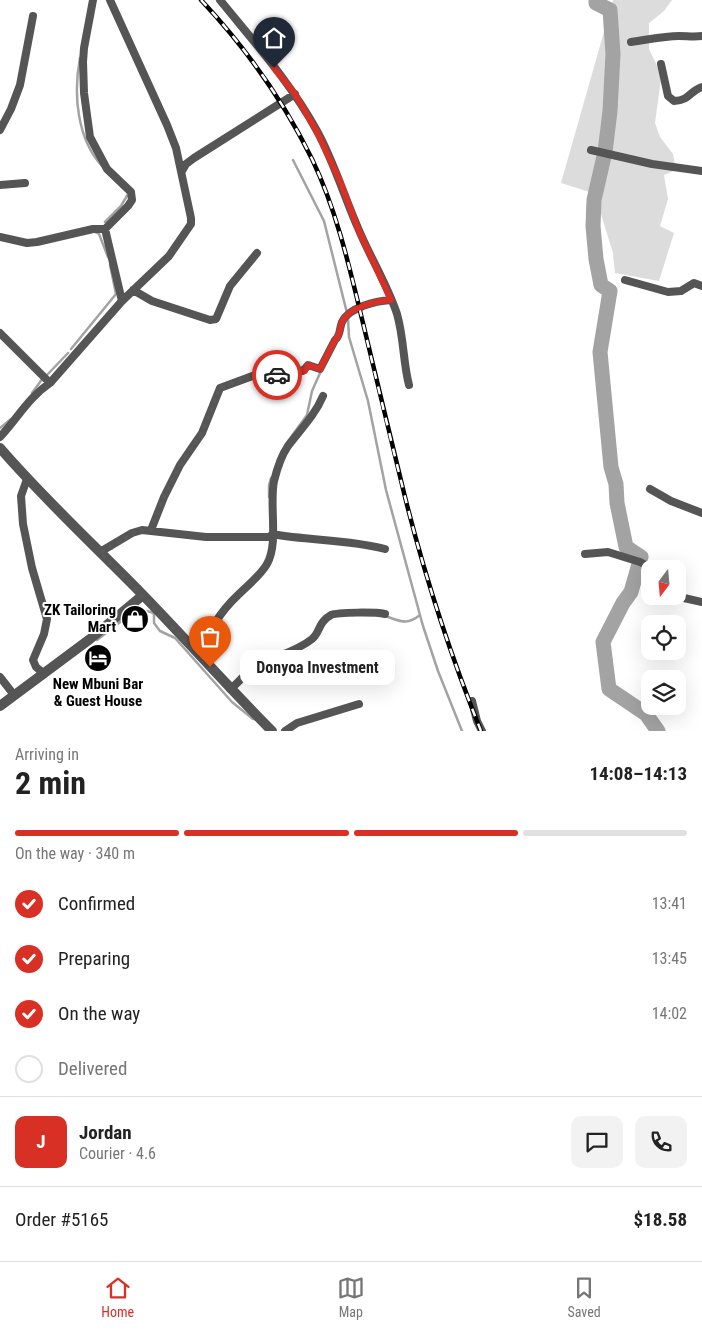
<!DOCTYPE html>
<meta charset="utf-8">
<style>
:root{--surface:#fff;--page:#f2f2f2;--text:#222;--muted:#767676;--line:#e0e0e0;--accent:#d93025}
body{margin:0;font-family:"Roboto Condensed",sans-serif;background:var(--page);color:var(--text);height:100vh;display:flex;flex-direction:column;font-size:19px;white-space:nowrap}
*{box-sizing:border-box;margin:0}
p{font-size:16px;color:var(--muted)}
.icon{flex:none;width:28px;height:28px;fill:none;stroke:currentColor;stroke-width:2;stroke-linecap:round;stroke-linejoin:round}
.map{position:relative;height:731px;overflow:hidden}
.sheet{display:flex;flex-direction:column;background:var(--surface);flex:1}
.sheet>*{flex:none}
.needle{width:32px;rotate:196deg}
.tools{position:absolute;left:641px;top:560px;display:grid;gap:10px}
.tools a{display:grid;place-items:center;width:45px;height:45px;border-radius:10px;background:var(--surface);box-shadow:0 5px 20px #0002;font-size:25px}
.pin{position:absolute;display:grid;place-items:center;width:42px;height:42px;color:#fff;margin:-51px -21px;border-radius:50% 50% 50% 0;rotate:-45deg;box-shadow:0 0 5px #0007}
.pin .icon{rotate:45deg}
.courier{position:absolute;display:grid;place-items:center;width:50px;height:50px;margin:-25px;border:4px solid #d93025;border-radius:50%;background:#fff;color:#222;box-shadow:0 1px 6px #0007}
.bubble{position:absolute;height:35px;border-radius:10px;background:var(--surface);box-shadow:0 5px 20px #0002;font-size:16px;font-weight:700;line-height:35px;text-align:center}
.summary em{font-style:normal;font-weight:700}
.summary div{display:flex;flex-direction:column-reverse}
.summary{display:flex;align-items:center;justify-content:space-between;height:85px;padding:0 15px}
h1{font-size:32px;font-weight:700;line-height:38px}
.bar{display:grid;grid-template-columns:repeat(4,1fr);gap:8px 5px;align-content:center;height:60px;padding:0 15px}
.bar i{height:6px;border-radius:4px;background:var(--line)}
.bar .active{background:var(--accent)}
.bar p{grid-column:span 4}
.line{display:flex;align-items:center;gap:12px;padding:0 15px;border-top:1px solid var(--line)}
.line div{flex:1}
.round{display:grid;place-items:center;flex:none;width:52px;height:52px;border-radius:10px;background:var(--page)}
ol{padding:0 15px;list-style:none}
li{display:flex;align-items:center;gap:15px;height:55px}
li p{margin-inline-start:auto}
li .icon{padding:5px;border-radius:50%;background:var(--accent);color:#fff;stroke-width:4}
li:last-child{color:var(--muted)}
li i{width:28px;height:28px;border:2px solid var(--line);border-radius:50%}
.tab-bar{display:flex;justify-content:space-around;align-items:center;height:70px;border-top:1px solid var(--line);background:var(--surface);font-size:14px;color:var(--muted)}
.tab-bar a{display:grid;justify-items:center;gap:2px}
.tab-bar .active{color:var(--accent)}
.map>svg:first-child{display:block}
.green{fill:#dcdcdc}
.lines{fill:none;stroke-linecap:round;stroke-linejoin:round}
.stream{stroke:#a3a3a3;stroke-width:2.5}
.river{stroke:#a3a3a3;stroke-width:15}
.minor{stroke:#555;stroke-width:8}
.tertiary{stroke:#555;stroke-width:10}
.rail-casing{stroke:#000;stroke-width:4.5}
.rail{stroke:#fff;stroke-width:2.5;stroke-dasharray:8;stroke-linecap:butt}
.done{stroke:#595959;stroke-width:5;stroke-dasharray:0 9}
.route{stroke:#d93025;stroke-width:6}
.labels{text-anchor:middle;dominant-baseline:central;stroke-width:4;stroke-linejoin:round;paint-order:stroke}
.poi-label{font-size:15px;font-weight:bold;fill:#000;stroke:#fff;text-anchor:end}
</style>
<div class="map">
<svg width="702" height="731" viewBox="0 0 702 731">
<rect width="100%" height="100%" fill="#fff"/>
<path class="green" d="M613,0H672L664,11L649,23V49L659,70L661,79L655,123L660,137L673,154L676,170L664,175L668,199L660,226L674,233L659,281L615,273L613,253L600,211L602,196L561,183Z"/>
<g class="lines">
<path class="stream" d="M80,58C73,94 77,139 102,166
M293,160L324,221L347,313
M105,222L121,206L128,194
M95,232L99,234L108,257
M348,318L349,337L368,401L386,490L423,626L438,671L462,731
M71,349L116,294L110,265
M46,376L68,353
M32,393L43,378
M0,428L11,419
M286,444L307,415L312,391L321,371
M269,497V485L271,478
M385,616C401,621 406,626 420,615
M97,640L137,609L151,612L154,614V623L160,631L175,638L232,702L253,719"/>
<path class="river" d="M596,0V3L610,10L613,54L610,111L605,152L594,200L593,226L596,259L601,285L610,291L600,352L611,467L616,484L617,503L626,547L641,557L631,592L623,603L603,642L609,689L646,714L658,731"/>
<path class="minor" d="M220,0C254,42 291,83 317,131C334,162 344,196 358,228C370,257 387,284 397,314C404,338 403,362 409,385
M631,42C647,40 663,36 679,36C687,36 694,37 702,36
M661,64L668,96L674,101C691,100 689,91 702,87
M0,130L11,109L20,85L33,16
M591,150L652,164L702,171
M182,171L186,164L194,158L295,94
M0,185L25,183
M105,229L122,301
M0,237L27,243L37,242L93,229H105L128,206L132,200L131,192L107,169L90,137L84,93L83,62L84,48L93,0
M625,280L668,292L681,291L694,283L702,286
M133,290L152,301L210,320L216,319L230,286L257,253
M0,333L50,383
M0,437C17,419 29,397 50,383L122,301L169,256L191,224V218L176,148L167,125L110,0
M27,479L21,496L23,524L32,568L47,619L44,634L33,660L36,667L43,673
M650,489L671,501L702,513
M151,530L164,497L180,465L202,433L220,388L255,375L269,373L277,375L289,369L303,371L308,365L320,369L335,340C341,335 339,329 342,322C349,307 376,301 391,300
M100,552L132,533L142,530L206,537H271L272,534C310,541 348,539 385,549
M585,554L608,552L640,562L654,569
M678,592L684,598L702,602
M200,656C207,633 221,611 238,595C248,585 260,576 267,564C279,543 269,505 274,481C277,469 281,456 288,446C301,429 315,415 323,396
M0,677L14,695
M230,689C239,683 244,674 253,668C271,657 295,653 312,639C320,633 318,622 331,615C338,612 376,612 385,614
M472,701L477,721L482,731
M285,731L297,723L359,704"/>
<path class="tertiary" d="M0,448C44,499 94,545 141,593C185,638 227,686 272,731
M0,706L90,639L143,595"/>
<g class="rail-casing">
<path id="rail" d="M201,0C246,48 283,100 312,159C336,209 349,265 362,319C376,378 390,437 405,497C425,577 450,654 481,731"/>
</g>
<use href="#rail" class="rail"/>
</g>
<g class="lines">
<path class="done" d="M210,667L100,552C121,546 126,529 151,530L164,496L180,465L202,433L220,388C238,381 257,372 277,375"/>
<path class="route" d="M274,68L295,94L317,132L340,181L358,229L391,300C376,301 349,307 342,322C339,329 341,335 335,340L320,369L308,365L305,371L289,370L277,375"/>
</g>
<defs>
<g id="shop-disc" transform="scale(1.4375)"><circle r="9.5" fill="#000" stroke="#fff"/><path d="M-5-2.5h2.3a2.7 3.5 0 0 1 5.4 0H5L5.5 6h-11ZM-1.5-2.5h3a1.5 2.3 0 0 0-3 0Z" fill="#fff"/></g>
<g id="hotel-disc" transform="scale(1.4375)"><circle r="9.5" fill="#000" stroke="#fff"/><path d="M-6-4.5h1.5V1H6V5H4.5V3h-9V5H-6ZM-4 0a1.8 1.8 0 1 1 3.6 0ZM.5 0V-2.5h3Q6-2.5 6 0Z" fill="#fff"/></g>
</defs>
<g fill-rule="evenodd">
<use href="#shop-disc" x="135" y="619"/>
<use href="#hotel-disc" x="98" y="658"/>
</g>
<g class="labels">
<g class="poi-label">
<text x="116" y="610">ZK Tailoring<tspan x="116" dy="17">Mart</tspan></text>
<text x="98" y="684" text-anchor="middle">New Mbuni Bar<tspan x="98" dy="17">&amp; Guest House</tspan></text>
</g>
</g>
</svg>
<div class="tools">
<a><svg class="needle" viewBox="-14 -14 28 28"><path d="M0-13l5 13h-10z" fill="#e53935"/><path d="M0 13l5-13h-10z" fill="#767676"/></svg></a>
<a><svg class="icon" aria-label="locate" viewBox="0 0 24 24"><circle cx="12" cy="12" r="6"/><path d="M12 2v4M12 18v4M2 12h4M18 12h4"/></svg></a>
<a><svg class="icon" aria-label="layers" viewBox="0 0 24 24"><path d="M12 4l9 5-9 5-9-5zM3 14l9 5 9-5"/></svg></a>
</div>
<div class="pin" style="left:210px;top:667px;background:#ea580c"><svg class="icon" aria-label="bag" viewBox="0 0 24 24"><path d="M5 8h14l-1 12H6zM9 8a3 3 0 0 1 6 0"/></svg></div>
<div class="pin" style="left:274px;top:68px;background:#1f2937"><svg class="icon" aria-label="home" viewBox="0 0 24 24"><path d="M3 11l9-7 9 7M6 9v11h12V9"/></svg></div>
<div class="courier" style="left:277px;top:375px"><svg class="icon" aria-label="car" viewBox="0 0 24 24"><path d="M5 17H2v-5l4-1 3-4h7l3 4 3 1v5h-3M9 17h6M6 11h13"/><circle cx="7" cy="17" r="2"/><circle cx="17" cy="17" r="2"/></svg></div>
<div class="bubble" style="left:240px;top:650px;width:155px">Donyoa Investment</div>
</div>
<section class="sheet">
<div class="summary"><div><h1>2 min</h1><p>Arriving in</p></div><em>14:08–14:13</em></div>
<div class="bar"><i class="active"></i><i class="active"></i><i class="active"></i><i></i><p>On the way · 340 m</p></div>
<ol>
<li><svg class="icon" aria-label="check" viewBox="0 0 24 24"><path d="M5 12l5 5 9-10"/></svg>Confirmed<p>13:41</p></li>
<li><svg class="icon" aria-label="check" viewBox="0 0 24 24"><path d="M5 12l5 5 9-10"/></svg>Preparing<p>13:45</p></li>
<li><svg class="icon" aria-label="check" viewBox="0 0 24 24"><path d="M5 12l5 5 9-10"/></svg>On the way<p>14:02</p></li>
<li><i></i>Delivered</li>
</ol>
<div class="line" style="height:90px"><b class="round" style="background:var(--accent);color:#fff">J</b><div><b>Jordan</b><p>Courier · 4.6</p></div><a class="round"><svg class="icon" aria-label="chat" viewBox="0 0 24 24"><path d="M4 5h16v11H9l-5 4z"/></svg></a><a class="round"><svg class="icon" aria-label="phone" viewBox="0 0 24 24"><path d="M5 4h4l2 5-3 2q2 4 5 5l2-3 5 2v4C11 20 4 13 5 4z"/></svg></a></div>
<div class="line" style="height:65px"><div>Order #5165</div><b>$18.58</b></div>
</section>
<nav class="tab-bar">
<a class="active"><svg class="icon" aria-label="home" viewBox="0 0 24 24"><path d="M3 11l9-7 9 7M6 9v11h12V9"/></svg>Home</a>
<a><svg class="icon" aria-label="map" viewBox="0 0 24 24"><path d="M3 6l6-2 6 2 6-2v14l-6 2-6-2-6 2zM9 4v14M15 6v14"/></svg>Map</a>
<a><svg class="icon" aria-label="saved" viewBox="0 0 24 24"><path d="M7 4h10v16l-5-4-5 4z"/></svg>Saved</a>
</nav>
